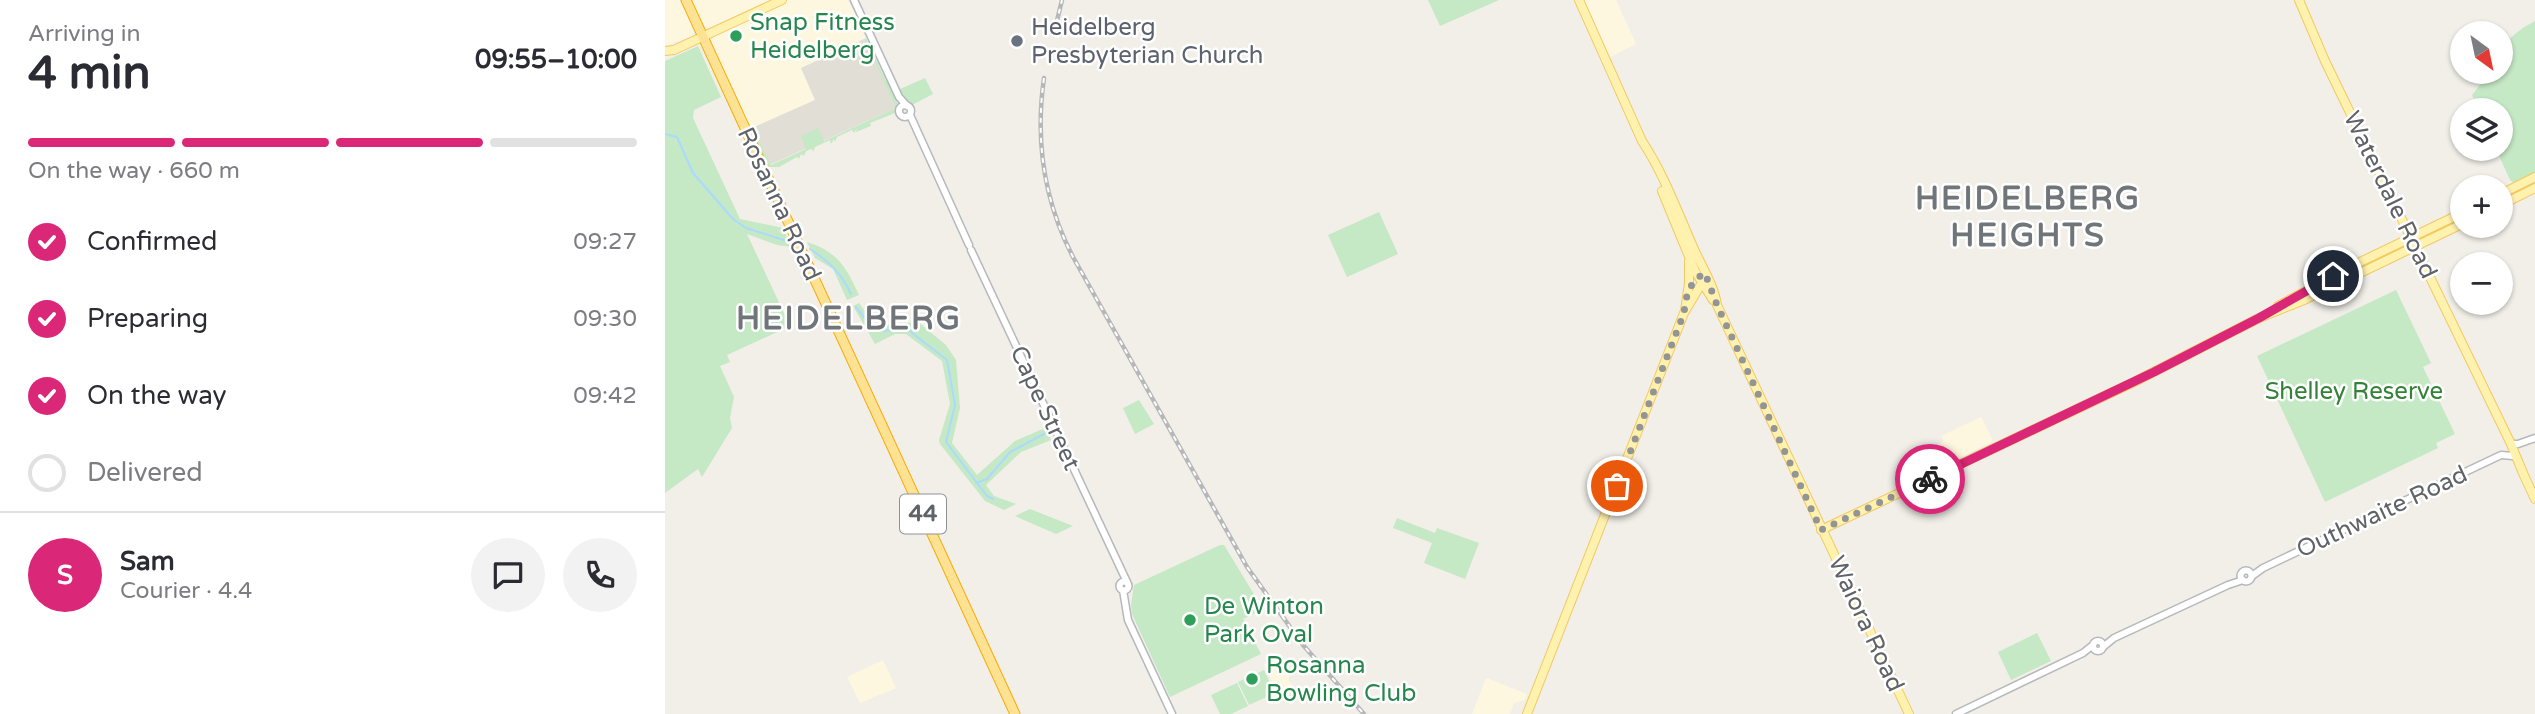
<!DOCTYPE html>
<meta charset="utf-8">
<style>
:root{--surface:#fff;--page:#f2f2f3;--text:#2b2b33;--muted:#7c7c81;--line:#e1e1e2;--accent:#db2777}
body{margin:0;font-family:"Varela Round",sans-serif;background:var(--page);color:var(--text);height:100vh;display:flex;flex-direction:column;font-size:26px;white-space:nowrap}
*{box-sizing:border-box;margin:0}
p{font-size:23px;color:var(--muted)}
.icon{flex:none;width:38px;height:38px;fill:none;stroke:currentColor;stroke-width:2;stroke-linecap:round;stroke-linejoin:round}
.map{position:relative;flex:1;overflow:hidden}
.side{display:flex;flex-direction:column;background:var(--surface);width:665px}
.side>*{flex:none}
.needle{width:46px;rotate:147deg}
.controls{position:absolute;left:1785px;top:21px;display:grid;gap:14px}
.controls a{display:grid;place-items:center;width:63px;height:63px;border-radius:50%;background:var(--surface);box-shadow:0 2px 5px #0004;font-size:35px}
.pin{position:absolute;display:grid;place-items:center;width:60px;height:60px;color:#fff;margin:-30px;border:4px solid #fff;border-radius:50%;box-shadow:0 2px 7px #0007}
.courier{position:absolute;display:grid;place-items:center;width:70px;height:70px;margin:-35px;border:5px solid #db2777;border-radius:50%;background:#fff;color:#222;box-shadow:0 2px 9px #0007}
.overview em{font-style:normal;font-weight:800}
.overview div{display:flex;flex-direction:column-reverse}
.overview{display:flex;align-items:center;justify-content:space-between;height:119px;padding:0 28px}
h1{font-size:46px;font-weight:800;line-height:52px}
.bar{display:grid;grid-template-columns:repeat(4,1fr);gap:10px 7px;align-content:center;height:84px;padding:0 28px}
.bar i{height:9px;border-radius:5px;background:var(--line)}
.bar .current{background:var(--accent)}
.bar p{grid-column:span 4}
.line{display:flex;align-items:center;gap:18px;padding:0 28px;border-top:2px solid var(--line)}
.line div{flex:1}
.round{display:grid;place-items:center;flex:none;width:74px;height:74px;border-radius:37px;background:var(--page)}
ol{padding:0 28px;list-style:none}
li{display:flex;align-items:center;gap:21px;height:77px}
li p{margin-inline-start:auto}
li .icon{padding:7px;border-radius:50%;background:var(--accent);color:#fff;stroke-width:4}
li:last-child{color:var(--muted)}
li i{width:38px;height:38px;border:4px solid var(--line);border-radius:50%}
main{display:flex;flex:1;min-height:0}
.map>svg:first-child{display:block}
.commercial{fill:#fef7e0}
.education{fill:#e1ded6}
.green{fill:#c5e8c5}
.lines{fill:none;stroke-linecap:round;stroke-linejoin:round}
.stream{stroke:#aadaff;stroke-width:2}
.minor-casing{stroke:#b5b8bc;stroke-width:9}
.major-casing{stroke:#f2c960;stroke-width:10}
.highway-casing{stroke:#f9ab00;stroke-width:11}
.minor{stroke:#fff;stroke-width:6}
.major{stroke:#fff2af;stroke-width:8}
.highway{stroke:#fde293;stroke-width:9}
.rail-casing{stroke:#b6b7b8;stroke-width:4.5}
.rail{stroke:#fff;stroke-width:2;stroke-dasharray:5;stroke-linecap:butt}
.done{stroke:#929495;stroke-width:7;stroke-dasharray:0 12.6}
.route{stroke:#db2777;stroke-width:9}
.leisure-dot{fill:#2e9e5b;stroke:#fff;stroke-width:2.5}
.worship-dot{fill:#6b7280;stroke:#fff;stroke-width:2.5}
.labels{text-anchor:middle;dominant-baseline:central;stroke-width:5;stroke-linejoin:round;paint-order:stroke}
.shield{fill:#fff;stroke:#8f9295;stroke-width:2}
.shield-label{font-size:23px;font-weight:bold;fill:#5f6368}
.leisure-label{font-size:24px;fill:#27864d;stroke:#fff;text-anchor:start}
.worship-label{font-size:24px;fill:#5b616d;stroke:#fff;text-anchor:start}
.street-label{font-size:24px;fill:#5f6368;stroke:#fff}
.park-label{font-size:24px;fill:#348238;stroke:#fff}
.district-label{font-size:32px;font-weight:bold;letter-spacing:2px;fill:#70757a;stroke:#fff}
</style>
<main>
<section class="side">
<div class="overview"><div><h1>4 min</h1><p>Arriving in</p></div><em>09:55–10:00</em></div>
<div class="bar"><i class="current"></i><i class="current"></i><i class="current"></i><i></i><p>On the way · 660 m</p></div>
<ol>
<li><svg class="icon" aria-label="check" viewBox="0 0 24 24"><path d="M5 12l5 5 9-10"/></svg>Confirmed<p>09:27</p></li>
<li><svg class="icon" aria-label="check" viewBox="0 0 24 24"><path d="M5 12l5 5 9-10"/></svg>Preparing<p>09:30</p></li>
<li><svg class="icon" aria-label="check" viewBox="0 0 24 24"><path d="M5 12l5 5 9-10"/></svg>On the way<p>09:42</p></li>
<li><i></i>Delivered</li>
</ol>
<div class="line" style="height:126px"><b class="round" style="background:var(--accent);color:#fff">S</b><div><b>Sam</b><p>Courier · 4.4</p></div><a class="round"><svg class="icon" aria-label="chat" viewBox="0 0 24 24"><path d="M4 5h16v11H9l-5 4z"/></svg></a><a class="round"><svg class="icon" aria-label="phone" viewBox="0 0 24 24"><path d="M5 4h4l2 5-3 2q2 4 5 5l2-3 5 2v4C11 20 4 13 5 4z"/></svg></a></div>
</section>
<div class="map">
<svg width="1870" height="714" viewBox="0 0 1870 714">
<rect width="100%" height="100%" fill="#f1efe8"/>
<path class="commercial" d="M0,0H15L29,32L27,36L0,46Z
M25,0H107L43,28L37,24Z
M123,0H183L201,38L136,68L150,100L85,129L73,99L45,42L49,37L84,20L85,24L95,20L96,13Z
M914,0H951L971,44L941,59Z
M1316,417L1327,439L1326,442L1275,467L1266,448L1279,441L1276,436Z
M617,656L624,664V682L630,688L614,696L599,664Z
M218,660L231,688L195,703L182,677Z
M821,678L862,694L860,700L849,703L845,714H807Z"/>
<path class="education" d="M199,39L231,108L104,165L87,128L150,100L136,68Z"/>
<path class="green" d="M763,0H834L775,26Z
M1870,21V173L1849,183L1845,180L1831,149H1836V110H1814L1807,95L1825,72H1836C1836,43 1846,34 1870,21Z
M201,38L221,81L225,83C229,93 236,103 230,113L205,123L206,126L191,132L192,128L189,133L187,130L172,137L170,142L169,139L166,144L165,140L150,147L148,152L147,149L141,151L139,156L136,154L134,159L132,157L114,167H102L85,129L87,128L106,165L141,149L136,136L153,128L159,141L231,108L199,39Z
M33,46L56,97L29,110L28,118L75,219L118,228L126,247L112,245L82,234L125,326L62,355L65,362L55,366L69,397L65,418L67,428L37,477L33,469L0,493V61Z
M260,78L268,94L247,105L241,104L233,90Z
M714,212L733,254L682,277L663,235Z
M142,242C173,252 181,267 194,295L182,300L168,269L150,258Z
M1731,290L1766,363L1758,367L1790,434L1771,443L1773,448L1660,502L1592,356Z
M194,303L211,326L253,322L281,345L291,360L295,408L287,443L312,475L350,441L380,428L386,440L356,452L321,485L329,496L351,504L339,510L320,501L275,444L274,440L285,404L277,361L241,334H230L210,344L188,306Z
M474,400L489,424L470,434L458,408Z
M365,509L408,526L391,534L350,516Z
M732,518L770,533L772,528L814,543L800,579L759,563L767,543L728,528Z
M555,545H559L598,609L578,619L596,654L505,697L467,614L466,605L469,585Z
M1372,633L1386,661L1346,680L1333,652Z
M599,670L610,693L584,705L573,682Z
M572,683L583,706L566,714H555L546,695Z"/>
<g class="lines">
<path class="stream" d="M0,134L12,137L28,173L68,219L81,228L122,241
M145,249C165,262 176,273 186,294
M191,307C213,336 207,331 242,329L282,360L290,405L281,442L322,496L328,499
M311,483L322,479L345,452L379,434"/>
<g class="minor-casing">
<path id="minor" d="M189,0L234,97L242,106
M234 111a6 6 0 1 1 12 0a6 6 0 1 1-12 0Z
M245,115L304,245
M306,250L462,582
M1846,444H1853L1870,438
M1575.5 576a5.5 5.5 0 1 1 11 0a5.5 5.5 0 1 1-11 0Z
M1587,576L1598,568L1836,455L1848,456
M454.5 586a4.5 4.5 0 1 1 9 0a4.5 4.5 0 1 1-9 0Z
M458,590L463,620L507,714
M1428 646a5 5 0 1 1 10 0a5 5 0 1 1-10 0Z
M1438,647L1449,638L1563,585L1578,580
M1291,714L1418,653L1428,645"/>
</g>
<g class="major-casing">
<path id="major" d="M914,0L977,141C999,174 1013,213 1029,249C1037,267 1049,285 1052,305L1244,714
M1634,0L1660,61L1846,444L1858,473
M0,51L9,50L117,0
M997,191L1030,271L1048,300
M1836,194L1870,177
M1836,205L1870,188
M1613,306L1689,265L1797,213
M1020,311L1024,283V261
M1857,471L1870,499
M1156,530L1471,381L1594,318L1639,300L1797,224
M862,714L1019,313L1041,276"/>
</g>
<g class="highway-casing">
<path id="highway" d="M21,0L350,714"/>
</g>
<use href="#minor" class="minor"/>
<use href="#major" class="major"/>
<use href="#highway" class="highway"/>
<g class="rail-casing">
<path id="rail" d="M389,33L397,0
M379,78C370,141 379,201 408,257L582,567L638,645L699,714"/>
</g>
<use href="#rail" class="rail"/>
</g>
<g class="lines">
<path class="done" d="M952,486L1019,313C1021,295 1024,282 1040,273L1052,305L1156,530L1265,479"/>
<path class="route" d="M1265,479L1489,372L1594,318L1668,276"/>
</g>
<g class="leisure-dot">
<circle cx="71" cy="36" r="7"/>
<circle cx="525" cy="620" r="7"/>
<circle cx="587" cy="679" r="7"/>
</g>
<circle class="worship-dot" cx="352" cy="41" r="7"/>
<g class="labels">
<rect class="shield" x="235" y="494.5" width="46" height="39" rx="5"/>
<g class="shield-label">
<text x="258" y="514">44</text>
</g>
<g class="leisure-label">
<text x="85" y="22">Snap Fitness<tspan x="85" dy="28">Heidelberg</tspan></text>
<text x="539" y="606">De Winton<tspan x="539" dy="28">Park Oval</tspan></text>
<text x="601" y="665">Rosanna<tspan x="601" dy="28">Bowling Club</tspan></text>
</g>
<g class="worship-label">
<text x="366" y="27">Heidelberg<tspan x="366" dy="28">Presbyterian Church</tspan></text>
</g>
<g class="street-label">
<text transform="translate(1725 195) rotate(64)">Waterdale Road</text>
<text transform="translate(114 204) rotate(65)">Rosanna Road</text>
<text transform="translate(380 408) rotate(65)">Cape Street</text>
<text transform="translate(1717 512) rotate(-25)">Outhwaite Road</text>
<text transform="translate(1201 624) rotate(65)">Waiora Road</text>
</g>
<g class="park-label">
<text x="1689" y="391">Shelley Reserve</text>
</g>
<g class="district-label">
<text x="1363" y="199">HEIDELBERG<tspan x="1363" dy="37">HEIGHTS</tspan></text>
<text x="184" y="319">HEIDELBERG</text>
</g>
</g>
</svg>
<div class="controls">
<a><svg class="needle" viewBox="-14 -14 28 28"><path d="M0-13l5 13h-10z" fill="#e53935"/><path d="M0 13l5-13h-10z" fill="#7c7c81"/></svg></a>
<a><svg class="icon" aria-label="layers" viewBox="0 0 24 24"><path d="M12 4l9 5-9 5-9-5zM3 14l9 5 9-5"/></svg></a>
<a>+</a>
<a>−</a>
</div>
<div class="pin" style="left:952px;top:486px;background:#ea580c"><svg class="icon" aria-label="bag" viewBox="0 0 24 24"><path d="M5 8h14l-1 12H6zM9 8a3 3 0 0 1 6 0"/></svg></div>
<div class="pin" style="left:1668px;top:276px;background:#1f2937"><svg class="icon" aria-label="home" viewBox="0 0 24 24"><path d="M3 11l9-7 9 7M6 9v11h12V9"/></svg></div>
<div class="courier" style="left:1265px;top:479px"><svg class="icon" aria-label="bike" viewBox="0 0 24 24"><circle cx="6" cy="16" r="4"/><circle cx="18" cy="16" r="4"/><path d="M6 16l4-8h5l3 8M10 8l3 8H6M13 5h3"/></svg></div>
</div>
</main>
